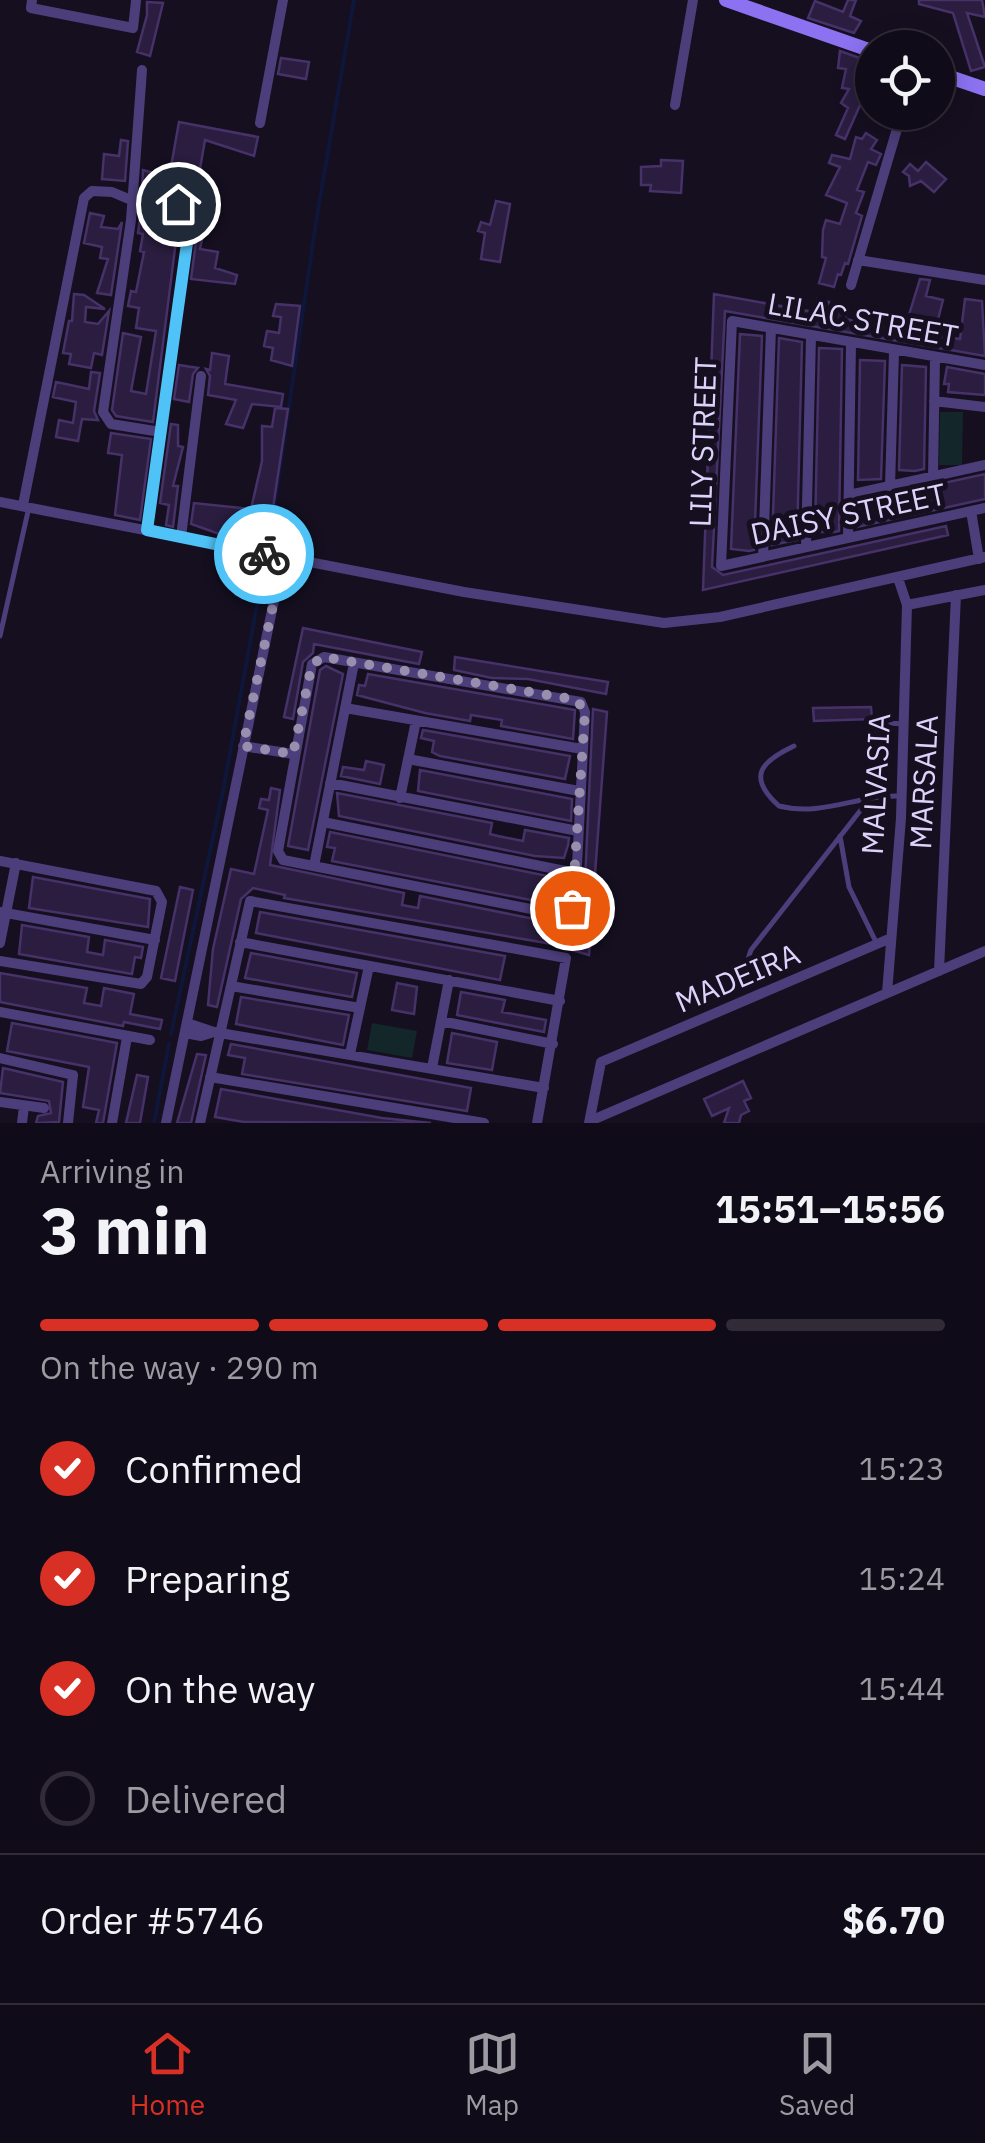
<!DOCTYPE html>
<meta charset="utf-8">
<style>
:root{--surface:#100b18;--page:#1e1925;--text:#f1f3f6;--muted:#9c9ba2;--line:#302b37;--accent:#d93025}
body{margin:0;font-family:"IBM Plex Sans",sans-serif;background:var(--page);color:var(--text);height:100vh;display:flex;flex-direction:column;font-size:38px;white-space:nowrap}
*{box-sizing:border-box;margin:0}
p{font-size:32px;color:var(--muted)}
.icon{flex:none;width:55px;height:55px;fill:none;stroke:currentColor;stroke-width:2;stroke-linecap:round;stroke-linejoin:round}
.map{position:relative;height:1123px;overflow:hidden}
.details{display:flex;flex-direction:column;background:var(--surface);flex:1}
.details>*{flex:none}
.fabs{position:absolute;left:855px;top:30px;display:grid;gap:20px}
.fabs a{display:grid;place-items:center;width:100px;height:100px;border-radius:50%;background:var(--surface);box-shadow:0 5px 25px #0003,0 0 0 2px var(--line);font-size:50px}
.pin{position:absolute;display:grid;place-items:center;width:85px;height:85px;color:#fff;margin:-42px;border:5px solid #fff;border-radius:50%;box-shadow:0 2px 10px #0007}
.courier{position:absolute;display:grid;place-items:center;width:100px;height:100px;margin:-50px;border:8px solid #4fc3f7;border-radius:50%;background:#fff;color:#222;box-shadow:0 2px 12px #0007}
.headline em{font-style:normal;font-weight:700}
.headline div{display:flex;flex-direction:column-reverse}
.headline{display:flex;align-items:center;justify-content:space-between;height:170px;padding:0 40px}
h1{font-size:65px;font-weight:700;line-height:75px}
.bar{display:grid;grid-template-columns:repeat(4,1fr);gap:15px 10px;align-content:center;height:120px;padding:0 40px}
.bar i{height:12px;border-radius:8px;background:var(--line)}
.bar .current{background:var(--accent)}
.bar p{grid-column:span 4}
.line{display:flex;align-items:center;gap:25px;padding:0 40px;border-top:2px solid var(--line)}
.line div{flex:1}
ol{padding:0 40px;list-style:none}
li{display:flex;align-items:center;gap:30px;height:110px}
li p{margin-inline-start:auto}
li .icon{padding:10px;border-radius:50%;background:var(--accent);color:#fff;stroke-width:4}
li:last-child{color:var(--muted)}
li i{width:55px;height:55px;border:5px solid var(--line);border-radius:50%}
.menu{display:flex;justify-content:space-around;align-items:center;height:140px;border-top:2px solid var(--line);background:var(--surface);font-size:28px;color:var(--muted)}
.menu a{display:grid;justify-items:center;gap:5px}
.menu .current{color:var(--accent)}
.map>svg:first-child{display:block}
.green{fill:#132629}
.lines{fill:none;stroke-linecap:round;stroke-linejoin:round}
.stream{stroke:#0e163a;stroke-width:4}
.building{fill:#2a1d3f;stroke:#463168;stroke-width:2.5}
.lane{stroke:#4c3e7a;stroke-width:5}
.street{stroke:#4c3e7a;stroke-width:10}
.secondary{stroke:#8c72f1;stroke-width:14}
.done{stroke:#988eae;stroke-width:10;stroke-dasharray:0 18}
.route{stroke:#4fc3f7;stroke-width:12}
.labels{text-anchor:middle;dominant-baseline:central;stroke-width:10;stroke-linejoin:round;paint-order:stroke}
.street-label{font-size:30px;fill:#ded2fb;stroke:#150f20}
</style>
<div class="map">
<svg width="985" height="1123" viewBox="0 0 985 1123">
<rect width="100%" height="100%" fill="#150f20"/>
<path class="green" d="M940,412H963L962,465H939Z
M372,1023L417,1031L412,1058L367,1050Z"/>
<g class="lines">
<path class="stream" d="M268,549L317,216L354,0
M171,1034L223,791L265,561
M154,1123L169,1044"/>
</g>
<path class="building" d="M848,0H856L850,16L861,21L854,33L808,18L815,1L843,12Z
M919,0H982L985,17L967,13L985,67L971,71L953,13L919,4Z
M147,2L163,3L150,56L137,52L147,15Z
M840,51L868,61L864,78L872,81V108L861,103L845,139L836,135L848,108L841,103L849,89L842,88L846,69L838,68Z
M281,58L309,62L306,79L278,74Z
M179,122L258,137L254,156L205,140L195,198L142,192L143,170L154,173L151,184L167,189Z
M866,133L877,140L871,149L881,154L876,165L868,162L857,190L864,192L856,213L862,216L848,264L845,263L841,275L838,274L834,287L819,283L826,258L822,257L823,230L826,220L840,224L847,203L826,195L840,167L829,163L832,155L850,159L856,137L862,139Z
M121,140L128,141L125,181L102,179L104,154L119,156Z
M661,160L683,161L681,193L650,191L651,185H641V167L661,166Z
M926,162L946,179L934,192L921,181L910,186L909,176L903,172L910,164L918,171Z
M496,201L510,204L500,262L481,259L485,233L478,231L481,222L490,225Z
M141,210L176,212L179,217L153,422L116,416L112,410L123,333L141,337L131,391L146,394L156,331L136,328L139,308L128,306L131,291L136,292L144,252L140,251L143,234L138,233Z
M90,213L104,216L101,227L118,229L122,222L111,295L97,293L108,259L100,258L102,247L84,243Z
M197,234L203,235L200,249L218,252L215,268L237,275L235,284L191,279Z
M920,279L930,280L926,296L943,300L934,335L960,339L965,299L982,301L985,356L725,311L712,567L723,575L946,526L948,535L703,590L714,294L814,312L817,299L829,302L827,308L837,303L847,305L845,319L904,331Z
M74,294L84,295L105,309L86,307L85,322L98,324L109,311L102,355L94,353L91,368L69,364L71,354L63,353L69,321H72Z
M276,304L300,306L292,366L271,360L273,348L264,346L267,331L279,333L281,317L273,316Z
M740,334L762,336L754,550L749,551L731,549Z
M779,338L802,342L797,540L772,545Z
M819,348L842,349L839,531L834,532H815Z
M212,353L229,356L225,384L283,394L281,407L252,404L243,428L226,424L236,400L208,395L210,376L206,369L210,370Z
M860,360L885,361L881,479L858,480Z
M179,365L198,368L193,374L189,402L174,399Z
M902,365L926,367L924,469L915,471L899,470Z
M947,367L985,374V395L948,392L949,384H944Z
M91,372L100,373L94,411L98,420L82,419L78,441L56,437L59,420L73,423L76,402L53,397L56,382L89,389Z
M275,408L288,409L268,541L225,536L191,524L194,503L251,509L262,461V426L272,427Z
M171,424L178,425V446L183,447L173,486H178L173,527L166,525L169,505L160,503Z
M111,433L151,439L140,520L115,515L122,455L108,453Z
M985,474V499L857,527V502Z
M303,628L422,652L419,664L314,644L313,653L303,662L293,719L284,717Z
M455,657L608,682L606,694L528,679L492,678L454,670Z
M326,666L343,674L308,850L288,846L320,670Z
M368,674L575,710L573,739L501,726L502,720L471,715L470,721L425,713L357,695L359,685L365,686Z
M871,707L872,719L814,721L813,708Z
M593,709L607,712L589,955L552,944L284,898L285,895L253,888L241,899L217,1007L208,1005L213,949L231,869L254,874L268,810L259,808L261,799L269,800L271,788L280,790L270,865L404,893L402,905L418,908L420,896L554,923L578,920L584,903Z
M423,730L570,756L565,779L440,756L432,752L434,741L421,738Z
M366,761L384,765L380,784L341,776L343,767L364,770Z
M420,770L572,799L571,821L418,791Z
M337,793L492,823L490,834L498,836L523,841L525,830L569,838L568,845L564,858L535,856L339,816Z
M330,832L567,880V890L561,889L556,905L332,861L335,848L327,847Z
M33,877L150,899L148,927L29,908Z
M180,887L193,890L175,981L161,978Z
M260,912L505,956L500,980L256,933Z
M22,925L89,937L87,952L103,955L105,940L143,947L141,958L135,957L132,974L19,954Z
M251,953L357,973L352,997L245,978Z
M0,973L87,988L84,1003L101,1006L104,988L134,994L130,1014L162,1020L160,1029L124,1022L123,1026L0,1002Z
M397,983L417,987L414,1014L392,1010Z
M461,992L505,1000L502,1012L546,1020L544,1032L457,1015Z
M241,997L349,1015L343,1045L236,1024Z
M12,1023L117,1043L103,1123H96L99,1110L83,1107L89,1067L7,1051Z
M452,1033L497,1042L492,1070L447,1063Z
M231,1044L471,1088L467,1111L242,1074L245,1058L228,1055Z
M197,1054L206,1055L191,1123H177Z
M3,1068L63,1082L59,1122L36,1123L38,1116L51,1113L49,1101L0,1093Z
M137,1075L148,1077L140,1123H126Z
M743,1081L751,1098L744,1101L749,1111L741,1115L739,1123H724L729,1108L712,1116L704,1099Z
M221,1089L382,1118L431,1123L244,1122L215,1117Z"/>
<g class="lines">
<path class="lane" d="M0,636L29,507
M794,746C760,762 747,777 779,806C822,817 860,794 901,796
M840,836L849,887L876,942
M744,971L751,950L871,797L877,729L888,723L904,724"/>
<path class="street" d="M32,0L31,8L133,28L136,1
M142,70L131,220L103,412L111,424L161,432
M675,105L693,0
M260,123L283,0
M858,260L985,280
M851,285L902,112
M985,365L732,321L721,566L985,508
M934,401L985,407
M933,476L935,358
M890,486L894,352
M849,495L985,465
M0,502L464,592L664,623L720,617L985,557
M23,505L84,198L92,191L112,192L131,200L181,204L188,214V236L147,530
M971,511L979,559
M181,537L201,376
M848,538L851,343
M806,547L811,336
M763,557L771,328
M907,605L985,590
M324,657L581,702L585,712L575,903L569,911L556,914L283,860L278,851L312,664Z
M345,708L582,749
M243,746L293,754
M408,759L579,791
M330,783L578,831
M400,798L416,721
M323,822L575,873
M0,861L156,891L162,902L147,977L141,984L0,961
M314,866L354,663
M0,912L155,940
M240,942L560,1001
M0,943L16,863
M939,971L956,595
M231,986L360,1008
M887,993L901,818L907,605L898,578
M0,1012L150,1040
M441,1021L553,1044
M187,1023L214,1032L544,1088
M185,1033L201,1036L214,1032
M350,1054L369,966
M0,1058L73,1075L68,1123
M432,1068L449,980
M210,1077L484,1123
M0,1102L44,1108
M590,1121L985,951
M22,1123L24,1106
M112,1123L127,1037
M166,1123L283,557
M200,1123L250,901L566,958L537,1123
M589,1123L601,1062L891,938"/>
<path class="secondary" d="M726,0L872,51
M938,73L985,89"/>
</g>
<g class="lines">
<path class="done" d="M264,554L283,558L243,746L293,754L312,664L324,657L577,700L585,712L572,908"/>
<path class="route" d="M178,204L188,214V236L147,530L264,554"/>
</g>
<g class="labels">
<g class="street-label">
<text transform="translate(863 319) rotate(10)">LILAC STREET</text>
<text transform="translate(702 442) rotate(-88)">LILY STREET</text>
<text transform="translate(848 513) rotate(-12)">DAISY STREET</text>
<text transform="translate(923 782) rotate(-87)">MARSALA</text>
<text transform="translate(875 784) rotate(-87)">MALVASIA</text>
<text transform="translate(737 977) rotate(-23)">MADEIRA</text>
</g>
</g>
</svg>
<div class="fabs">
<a><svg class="icon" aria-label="locate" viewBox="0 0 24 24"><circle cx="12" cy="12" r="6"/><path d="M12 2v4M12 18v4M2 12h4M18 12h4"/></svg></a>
</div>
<div class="pin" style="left:572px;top:908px;background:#ea580c"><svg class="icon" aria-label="bag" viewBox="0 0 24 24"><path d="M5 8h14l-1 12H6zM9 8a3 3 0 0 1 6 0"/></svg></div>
<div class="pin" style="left:178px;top:204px;background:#1f2937"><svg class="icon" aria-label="home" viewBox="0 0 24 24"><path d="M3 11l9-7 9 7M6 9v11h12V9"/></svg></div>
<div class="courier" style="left:264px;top:554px"><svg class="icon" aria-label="bike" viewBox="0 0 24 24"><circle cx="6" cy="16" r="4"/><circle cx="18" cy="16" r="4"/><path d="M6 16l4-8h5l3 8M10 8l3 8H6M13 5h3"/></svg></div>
</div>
<section class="details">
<div class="headline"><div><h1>3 min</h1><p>Arriving in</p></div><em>15:51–15:56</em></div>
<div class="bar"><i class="current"></i><i class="current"></i><i class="current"></i><i></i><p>On the way · 290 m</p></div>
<ol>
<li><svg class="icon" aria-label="check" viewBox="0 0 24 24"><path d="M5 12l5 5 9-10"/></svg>Confirmed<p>15:23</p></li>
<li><svg class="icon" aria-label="check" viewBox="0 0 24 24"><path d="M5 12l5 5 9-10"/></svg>Preparing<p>15:24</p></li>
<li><svg class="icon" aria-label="check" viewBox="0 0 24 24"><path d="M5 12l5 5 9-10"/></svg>On the way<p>15:44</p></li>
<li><i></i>Delivered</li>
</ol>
<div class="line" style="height:130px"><div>Order #5746</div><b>$6.70</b></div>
</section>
<nav class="menu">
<a class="current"><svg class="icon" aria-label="home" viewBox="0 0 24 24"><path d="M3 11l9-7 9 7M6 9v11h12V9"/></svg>Home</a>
<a><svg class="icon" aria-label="map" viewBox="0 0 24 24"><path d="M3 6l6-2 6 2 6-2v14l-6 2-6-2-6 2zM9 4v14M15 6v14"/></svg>Map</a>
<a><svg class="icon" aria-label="saved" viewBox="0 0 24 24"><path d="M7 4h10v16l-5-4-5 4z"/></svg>Saved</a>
</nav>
